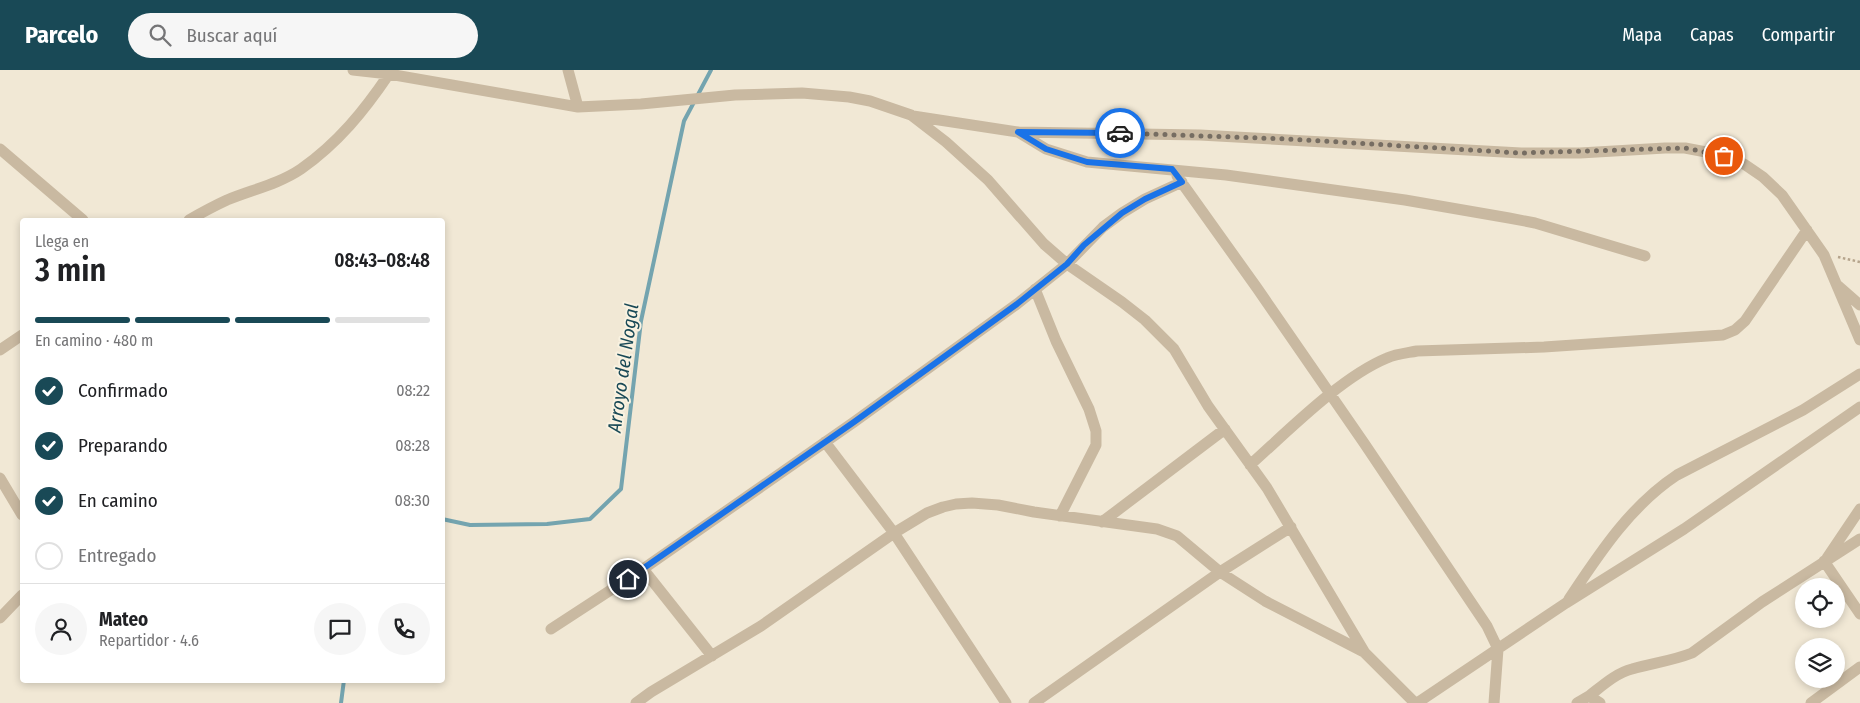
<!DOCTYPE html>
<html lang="es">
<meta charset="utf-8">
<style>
:root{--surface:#fff;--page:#f6f6f6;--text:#202124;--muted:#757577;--line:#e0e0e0;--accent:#194956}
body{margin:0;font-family:"Fira Sans Condensed",sans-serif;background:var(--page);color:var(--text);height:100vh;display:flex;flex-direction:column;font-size:19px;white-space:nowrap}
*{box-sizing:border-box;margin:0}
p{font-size:16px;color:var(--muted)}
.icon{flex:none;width:28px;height:28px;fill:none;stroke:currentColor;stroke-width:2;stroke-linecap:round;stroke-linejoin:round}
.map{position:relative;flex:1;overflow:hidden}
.panel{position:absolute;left:20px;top:148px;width:425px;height:465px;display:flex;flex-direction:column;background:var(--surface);border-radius:5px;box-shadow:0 2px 8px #0003}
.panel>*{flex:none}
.controls{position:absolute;left:1795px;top:508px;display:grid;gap:10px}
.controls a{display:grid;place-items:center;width:50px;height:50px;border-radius:50%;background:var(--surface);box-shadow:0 2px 8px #0003;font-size:25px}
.pin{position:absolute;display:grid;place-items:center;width:42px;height:42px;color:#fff;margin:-21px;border:2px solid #fff;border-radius:50%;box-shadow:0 1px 5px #0007}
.courier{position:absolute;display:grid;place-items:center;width:50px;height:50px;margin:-25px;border:4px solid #1a73e8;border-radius:50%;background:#fff;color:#222;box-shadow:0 1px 6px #0007}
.overview em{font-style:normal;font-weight:600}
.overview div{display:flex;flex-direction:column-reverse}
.overview{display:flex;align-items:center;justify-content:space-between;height:85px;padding:0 15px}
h1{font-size:32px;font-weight:600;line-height:38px}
.bar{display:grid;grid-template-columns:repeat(4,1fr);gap:8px 5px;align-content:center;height:60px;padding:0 15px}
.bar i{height:6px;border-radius:4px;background:var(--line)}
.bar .active{background:var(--accent)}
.bar p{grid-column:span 4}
.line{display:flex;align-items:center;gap:12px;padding:0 15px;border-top:1px solid var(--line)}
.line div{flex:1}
.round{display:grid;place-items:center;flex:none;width:52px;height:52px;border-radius:26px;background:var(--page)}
ol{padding:0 15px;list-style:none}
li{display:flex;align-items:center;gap:15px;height:55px}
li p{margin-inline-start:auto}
li .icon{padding:5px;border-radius:50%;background:var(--accent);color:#fff;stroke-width:4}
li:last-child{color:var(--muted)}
li i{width:28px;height:28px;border:2px solid var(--line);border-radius:50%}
header{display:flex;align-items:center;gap:30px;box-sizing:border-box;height:70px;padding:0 25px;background:var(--accent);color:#fff}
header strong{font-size:24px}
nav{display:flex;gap:28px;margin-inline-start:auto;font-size:18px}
.search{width:350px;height:45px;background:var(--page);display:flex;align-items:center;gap:12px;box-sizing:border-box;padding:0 18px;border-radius:28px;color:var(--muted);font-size:19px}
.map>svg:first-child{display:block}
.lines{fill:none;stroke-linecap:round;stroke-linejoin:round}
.stream{stroke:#74a4af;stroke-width:4}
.path{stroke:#b5a48c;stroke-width:2.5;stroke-dasharray:2.5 2.5;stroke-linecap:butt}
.street{stroke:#c9b9a1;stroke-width:11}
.done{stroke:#766d62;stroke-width:5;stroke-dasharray:0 9}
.route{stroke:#1a73e8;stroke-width:6}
.labels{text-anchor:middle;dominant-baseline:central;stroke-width:4;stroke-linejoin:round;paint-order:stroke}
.water-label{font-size:19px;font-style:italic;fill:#194956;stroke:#f9f2e1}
</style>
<header>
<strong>Parcelo</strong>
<div class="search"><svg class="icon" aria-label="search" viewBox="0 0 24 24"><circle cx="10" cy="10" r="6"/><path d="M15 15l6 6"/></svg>Buscar aquí</div>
<nav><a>Mapa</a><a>Capas</a><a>Compartir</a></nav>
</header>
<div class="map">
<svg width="1860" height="633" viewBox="0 0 1860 633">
<rect width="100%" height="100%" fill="#f1e8d5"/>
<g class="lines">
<path class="stream" d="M442,449L470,455L547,454L590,449L621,419L641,251L684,51L711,0
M341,633L344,610"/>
<path class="path" d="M1838,187L1860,192"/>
<path class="street" d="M353,0L389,4L578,37L641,34L735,25L802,23L849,27L870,31L911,45L946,72L988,110L1044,174L1067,194L1122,232L1145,250L1174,279L1208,336L1267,418L1365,583L1415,633
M568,0L578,37
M913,46L1018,62L1046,79L1087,92L1226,105L1405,130L1509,148L1535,153L1645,186
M1018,62L1200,65L1521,83H1580L1665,78H1685L1706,82L1724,86L1744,94L1763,107L1782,125L1824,185L1860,270
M0,79L83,150
M1177,106L1257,218L1364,373L1487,556L1498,579L1494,633
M189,150C201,143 214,136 227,130C251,120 279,114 301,99C338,73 364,41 389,4
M1837,215L1860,235
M1035,219L1056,271L1089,339L1096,361V375L1060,446
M0,280L22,265
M825,372L894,463L1006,633
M1250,395C1288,361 1341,307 1387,288C1396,284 1407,283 1417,281L1544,277L1723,265L1735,260L1745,251L1807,160
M0,408L22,445
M1102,452L1225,359
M1827,488L1860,439
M1824,491L1860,544
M643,499L712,586
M1569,529C1599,484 1630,436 1677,405L1803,340L1860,304
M0,548L22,525
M551,559L643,499L854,352L1017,234L1067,194L1103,157L1122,143L1145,129L1182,112
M1589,626C1602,616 1616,603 1632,599C1652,593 1672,591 1692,583L1762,532L1860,469
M636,633L651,622L761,556L894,463L927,443L943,437L956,434L972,433L998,435L1034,442L1157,459L1177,466L1220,502L1265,531L1364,582
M1034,633L1220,502L1291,457
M1417,633L1566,533L1684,459L1860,337
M1577,633L1589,626L1600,633
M1811,633L1860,597"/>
</g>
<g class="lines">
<path class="done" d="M1120,63L1288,69L1521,83L1685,78L1724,86"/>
<path class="route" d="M628,509L854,352L1017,234L1067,194L1084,175L1122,143L1145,129L1182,112L1172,99L1087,92L1046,79L1018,62L1120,63"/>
</g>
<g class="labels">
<g class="water-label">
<text transform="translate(623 298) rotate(-82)">Arroyo del Nogal</text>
</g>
</g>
</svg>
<div class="controls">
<a><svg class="icon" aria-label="locate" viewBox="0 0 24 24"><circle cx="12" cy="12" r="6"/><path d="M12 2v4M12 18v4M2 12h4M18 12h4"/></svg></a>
<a><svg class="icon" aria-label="layers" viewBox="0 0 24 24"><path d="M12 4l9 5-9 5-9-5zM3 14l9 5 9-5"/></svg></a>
</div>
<div class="pin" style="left:1724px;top:86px;background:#ea580c"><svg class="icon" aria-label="bag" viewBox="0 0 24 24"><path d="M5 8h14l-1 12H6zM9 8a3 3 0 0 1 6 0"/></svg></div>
<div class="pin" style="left:628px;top:509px;background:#1f2937"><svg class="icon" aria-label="home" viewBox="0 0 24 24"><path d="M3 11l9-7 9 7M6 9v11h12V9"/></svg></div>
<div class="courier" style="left:1120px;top:63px"><svg class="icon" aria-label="car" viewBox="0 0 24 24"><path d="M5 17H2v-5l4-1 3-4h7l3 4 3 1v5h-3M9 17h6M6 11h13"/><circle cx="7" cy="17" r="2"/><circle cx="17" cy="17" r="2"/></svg></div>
<section class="panel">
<div class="overview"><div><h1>3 min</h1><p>Llega en</p></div><em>08:43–08:48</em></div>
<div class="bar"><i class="active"></i><i class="active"></i><i class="active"></i><i></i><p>En camino · 480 m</p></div>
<ol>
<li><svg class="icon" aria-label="check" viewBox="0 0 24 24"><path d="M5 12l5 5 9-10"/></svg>Confirmado<p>08:22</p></li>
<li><svg class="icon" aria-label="check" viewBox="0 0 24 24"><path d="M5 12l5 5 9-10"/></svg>Preparando<p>08:28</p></li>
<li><svg class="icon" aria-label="check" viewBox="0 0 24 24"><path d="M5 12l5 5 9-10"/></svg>En camino<p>08:30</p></li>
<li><i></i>Entregado</li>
</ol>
<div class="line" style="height:90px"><a class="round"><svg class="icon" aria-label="person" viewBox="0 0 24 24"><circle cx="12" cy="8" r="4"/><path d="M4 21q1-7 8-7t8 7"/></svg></a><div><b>Mateo</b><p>Repartidor · 4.6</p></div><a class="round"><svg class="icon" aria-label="chat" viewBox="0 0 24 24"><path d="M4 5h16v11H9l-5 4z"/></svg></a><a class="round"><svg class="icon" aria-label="phone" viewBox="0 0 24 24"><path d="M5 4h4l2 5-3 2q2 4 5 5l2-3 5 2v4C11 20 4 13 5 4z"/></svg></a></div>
</section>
</div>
